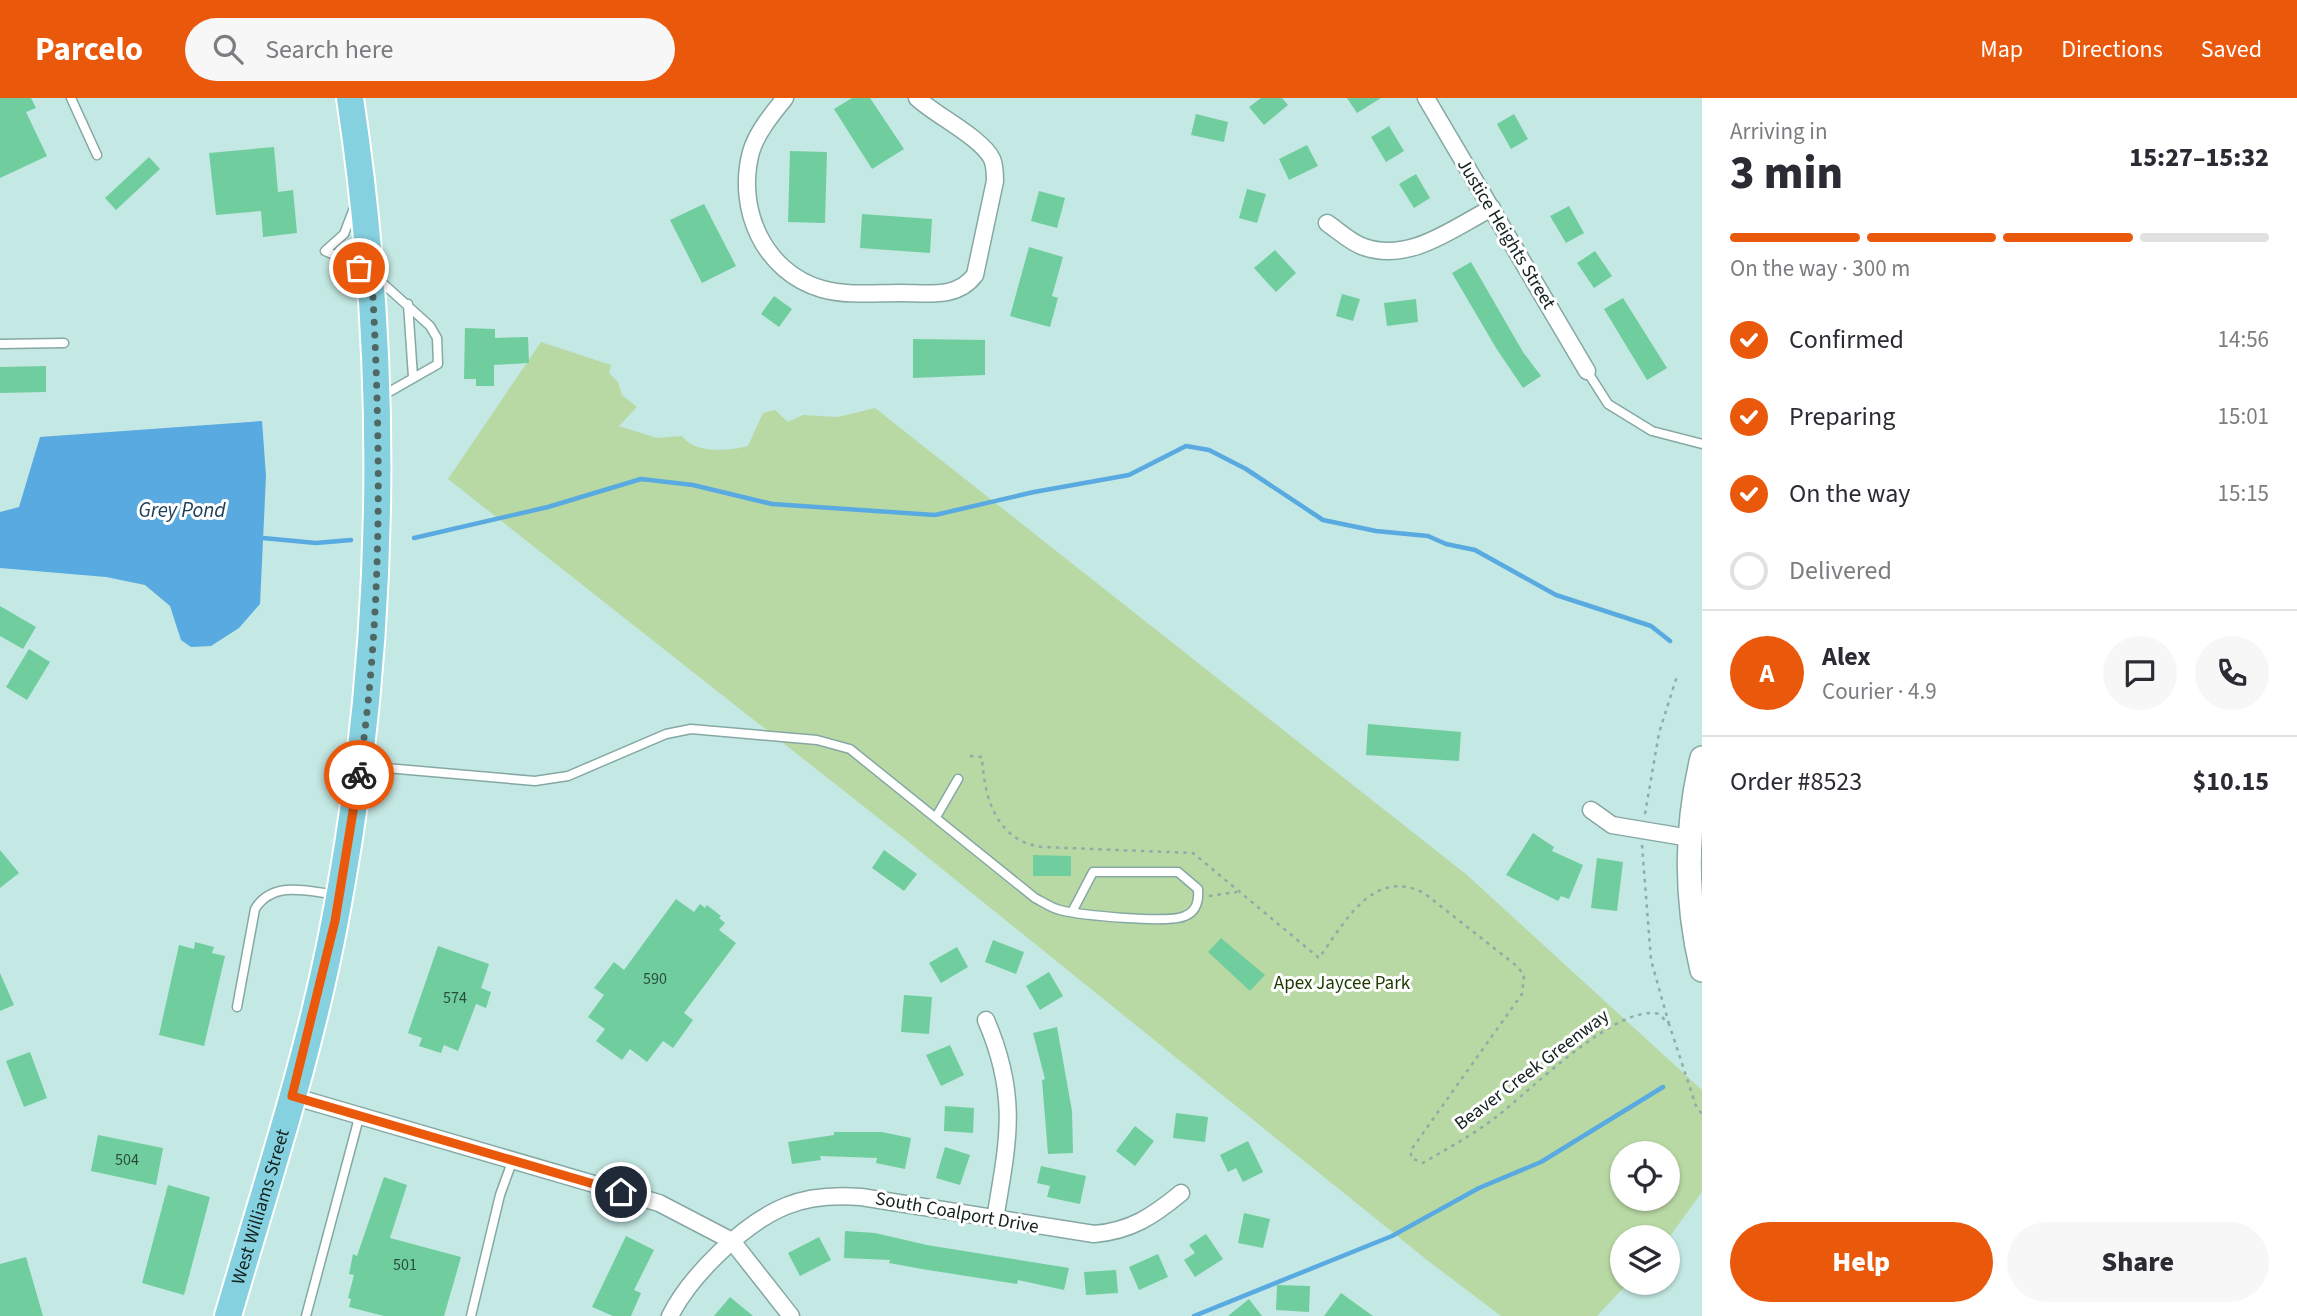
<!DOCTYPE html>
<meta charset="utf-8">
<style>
:root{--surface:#fff;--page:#f7f7f7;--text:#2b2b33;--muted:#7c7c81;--line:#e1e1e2;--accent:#ea580c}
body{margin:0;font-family:"Source Sans 3",sans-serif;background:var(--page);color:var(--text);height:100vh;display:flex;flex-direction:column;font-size:26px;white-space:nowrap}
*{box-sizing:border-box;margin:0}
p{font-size:23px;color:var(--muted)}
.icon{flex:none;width:38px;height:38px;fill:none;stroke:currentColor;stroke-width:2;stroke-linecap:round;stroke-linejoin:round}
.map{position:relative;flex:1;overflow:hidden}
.side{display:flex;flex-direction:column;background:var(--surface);width:595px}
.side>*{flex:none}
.buttons{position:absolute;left:1610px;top:1043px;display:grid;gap:14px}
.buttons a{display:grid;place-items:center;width:70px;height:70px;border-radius:50%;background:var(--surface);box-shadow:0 2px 5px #0004;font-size:35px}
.pin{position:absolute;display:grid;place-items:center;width:60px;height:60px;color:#fff;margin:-30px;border:4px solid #fff;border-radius:50%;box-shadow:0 2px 7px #0007}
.courier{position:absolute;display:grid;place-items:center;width:70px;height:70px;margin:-35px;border:5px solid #ea580c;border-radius:50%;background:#fff;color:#222;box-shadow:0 2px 9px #0007}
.headline em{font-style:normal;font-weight:800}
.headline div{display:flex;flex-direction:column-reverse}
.headline{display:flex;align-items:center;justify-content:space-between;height:119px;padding:0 28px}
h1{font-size:46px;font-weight:800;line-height:52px}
.bar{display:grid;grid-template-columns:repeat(4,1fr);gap:10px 7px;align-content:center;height:84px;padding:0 28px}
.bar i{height:9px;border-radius:5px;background:var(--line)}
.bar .on{background:var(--accent)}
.bar p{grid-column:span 4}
.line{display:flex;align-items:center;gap:18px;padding:0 28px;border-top:2px solid var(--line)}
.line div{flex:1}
.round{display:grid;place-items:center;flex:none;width:74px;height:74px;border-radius:37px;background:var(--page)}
ol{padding:0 28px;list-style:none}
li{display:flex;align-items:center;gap:21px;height:77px}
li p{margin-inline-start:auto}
li .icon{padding:7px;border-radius:50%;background:var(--accent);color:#fff;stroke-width:4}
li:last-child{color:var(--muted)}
li i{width:38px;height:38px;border:4px solid var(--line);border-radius:50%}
.action{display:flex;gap:14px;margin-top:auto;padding:14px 28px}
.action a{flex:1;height:80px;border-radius:42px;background:var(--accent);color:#fff;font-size:28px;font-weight:800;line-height:80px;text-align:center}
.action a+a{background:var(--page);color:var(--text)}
header{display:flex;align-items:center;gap:42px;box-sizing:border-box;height:98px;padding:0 35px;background:var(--accent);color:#fff}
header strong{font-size:33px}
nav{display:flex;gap:38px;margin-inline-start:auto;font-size:24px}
.search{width:490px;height:63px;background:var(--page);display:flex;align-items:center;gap:18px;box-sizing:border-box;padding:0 24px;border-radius:38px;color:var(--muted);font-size:26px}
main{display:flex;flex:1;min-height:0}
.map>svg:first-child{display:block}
.green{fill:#b9d9a4;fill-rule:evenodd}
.water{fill:#58aae1}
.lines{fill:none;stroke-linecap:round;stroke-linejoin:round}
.stream{stroke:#58aae1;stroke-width:4.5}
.building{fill:#70ce9e}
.service-casing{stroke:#86a8a4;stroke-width:11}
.minor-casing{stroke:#86a8a4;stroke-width:19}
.secondary-casing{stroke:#86a8a4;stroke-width:26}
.primary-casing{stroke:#fff;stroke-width:30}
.path{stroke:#8eaca8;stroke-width:2.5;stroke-dasharray:3.5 5;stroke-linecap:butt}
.service{stroke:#fff;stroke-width:8}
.minor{stroke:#fff;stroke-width:16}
.secondary{stroke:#fff;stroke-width:23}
.primary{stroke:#86d1df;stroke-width:26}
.done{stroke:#516764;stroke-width:7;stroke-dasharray:0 12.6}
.route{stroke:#ea580c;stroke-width:9}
.labels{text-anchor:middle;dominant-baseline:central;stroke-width:6;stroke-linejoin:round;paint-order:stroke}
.number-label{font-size:16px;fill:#2a4c3f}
.street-label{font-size:19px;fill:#13211f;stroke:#fff}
.park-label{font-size:19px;fill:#1d3901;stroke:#fff}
.water-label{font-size:21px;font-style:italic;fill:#1d4058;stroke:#fff}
</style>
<header>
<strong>Parcelo</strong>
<div class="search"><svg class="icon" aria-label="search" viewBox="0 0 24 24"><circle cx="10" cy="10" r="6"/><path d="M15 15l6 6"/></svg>Search here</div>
<nav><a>Map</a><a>Directions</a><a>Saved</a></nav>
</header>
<main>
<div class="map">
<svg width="1702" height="1218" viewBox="0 0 1702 1218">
<rect width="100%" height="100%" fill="#c4e8e3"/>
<path class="green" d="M541,244L611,267L609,275L618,284L622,297L637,309L619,328L657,340L682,338C694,356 729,353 748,348L763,315L775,312L788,324L803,317L838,319L875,310L1467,777L1702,992V1094L1670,1138L1668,1141L1622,1139V1185H1628L1597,1218H1501L1427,1162L905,741L448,381ZM1622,1055H1668V1101H1622Z"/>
<path class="water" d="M262,323L266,378L260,506L239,530L211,548L191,549L181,542L170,508L145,487L106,479L0,470V414L19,409L40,339Z"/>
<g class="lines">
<path class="stream" d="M263,440L316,445L351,442
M414,440L548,409L641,381L693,387L772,406L935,417L1034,394L1129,377L1186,348L1209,352L1246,371L1323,422L1376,433L1428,438L1446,446L1475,452L1556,497L1651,528L1670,543
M1194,1218L1392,1138L1479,1090L1541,1064L1663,989"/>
</g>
<path class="building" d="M0,0H31L36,10L26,14L47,58L0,80Z
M852,0H870L904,51L872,71L834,11Z
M1261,0H1282L1288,7L1264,27L1249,9Z
M1347,0H1381L1357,15Z
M1196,16L1228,24L1224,44L1191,37Z
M1514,16L1528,41L1511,51L1497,26Z
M1389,28L1404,53L1386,64L1371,39Z
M1307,47L1318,68L1289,82L1279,61Z
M274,49L278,94L293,92L297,135L263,139L261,113L216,117L209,55Z
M790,53L827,54L825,125L788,124Z
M149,59L160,71L116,112L105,100Z
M1416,76L1430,100L1414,110L1399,86Z
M1247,91L1266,96L1257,125L1239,120Z
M1039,93L1065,100L1057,130L1031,123Z
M704,106L736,168L702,185L670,122Z
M1569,108L1584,135L1566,145L1550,118Z
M862,116L932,121L930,155L860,150Z
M1029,149L1063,159L1052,198L1058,200L1050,229L1010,218Z
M1275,152L1296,175L1276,194L1254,170Z
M1595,153L1612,178L1594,190L1577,165Z
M1471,164L1523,254L1541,278L1523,290L1496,250L1452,175Z
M1342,196L1360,201L1353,223L1336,218Z
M774,198L792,211L779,229L761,216Z
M1623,200L1667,270L1647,282L1604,211Z
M1416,201L1418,224L1387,228L1384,205Z
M465,230L495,231V240L528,239L529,265L494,267V288H476V281H464Z
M913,241L985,242V277L913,280Z
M46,268V294L0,295V269Z
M0,508L36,529L23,551L0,538Z
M29,551L50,564L27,602L6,589Z
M1368,626L1461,634L1459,663L1366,657Z
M1533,735L1554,749L1552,753L1583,767L1569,801L1561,798L1558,803L1506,777Z
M0,752L19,775L0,790Z
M884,752L917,776L904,793L872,770Z
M1033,757L1071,758V778H1033Z
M1597,760L1623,764L1617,813L1591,810Z
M676,801L694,814L700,806L705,810L707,807L721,818L719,820L725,825L719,832L736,845L684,915L693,922L673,950L663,943L647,964L630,951L622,962L596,943L605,931L588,919L604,897L594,890L614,864L624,872Z
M1221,840L1265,877L1250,893L1208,854Z
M993,842L1024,854L1016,876L985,864Z
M195,844L214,849L212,855L225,858L204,948L159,937L179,847L194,851Z
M438,848L489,866L481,890L491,894L486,910L476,906L458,953L444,947L441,955L419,948L422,940L408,935Z
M957,849L968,869L941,885L929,865Z
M1049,874L1063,898L1040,912L1026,888Z
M0,875L14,907L0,913Z
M904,897L932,899L929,936L901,934Z
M1057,929L1072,1013L1073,1055L1048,1056L1042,982L1045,981L1033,935Z
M950,947L964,977L941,988L926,957Z
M30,954L47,1000L24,1009L6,963Z
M945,1008L974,1010L973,1035L944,1033Z
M1176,1015L1208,1019L1205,1044L1173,1040Z
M1135,1028L1154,1043L1135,1068L1116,1053Z
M834,1034H882L911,1040L905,1071L876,1065L877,1060L820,1058L821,1062L792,1066L788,1044L834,1037Z
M98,1037L163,1050L156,1087L91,1073Z
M1248,1043L1263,1074L1243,1084L1236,1070L1228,1074L1220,1057Z
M945,1049L970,1057L960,1087L936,1080Z
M1041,1068L1086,1078L1080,1106L1047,1099L1050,1088L1037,1085Z
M384,1079L407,1087L390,1140L461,1159L444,1218H384L349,1209L351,1201L348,1200L354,1177L349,1176L353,1156L357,1158Z
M168,1087L210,1099L184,1197L142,1185Z
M1244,1115L1270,1121L1263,1150L1238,1145Z
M845,1133L875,1135L927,1147L1069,1170L1064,1192L1018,1182L1017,1186L922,1171L889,1165L890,1162L844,1160Z
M1206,1136L1223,1161L1195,1179L1184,1162L1195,1155L1189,1147Z
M626,1138L654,1152L634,1192L641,1195L631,1218H613L592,1209Z
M819,1139L831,1162L800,1178L788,1155Z
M1158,1156L1168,1179L1139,1192L1129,1169Z
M26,1159L43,1218H0V1166Z
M1116,1172L1118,1195L1086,1197L1084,1174Z
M1277,1187L1310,1188L1309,1214L1276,1212Z
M1341,1195L1373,1218H1324Z
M730,1199L753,1218H714Z
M1249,1201L1262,1218H1228Z"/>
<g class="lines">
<g class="service-casing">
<path id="service" d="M71,0L97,57
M354,110L344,136L325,153L344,161L364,175
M377,180L430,228L437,240L438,266L382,298
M408,206L413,279
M0,246L64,245
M1587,273L1608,306L1652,333L1702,346
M363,668L535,683L568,678L666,636L691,631L817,642L850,651L1035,800C1043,804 1051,810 1060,812C1080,817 1168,826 1185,818C1197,813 1199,803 1198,791L1178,774H1093L1072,814
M936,719L958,681
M237,909L255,811C273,782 308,793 337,797
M306,1218L360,1016
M471,1218L500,1097L512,1064"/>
</g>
<g class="minor-casing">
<path id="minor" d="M785,0C772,16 757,34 751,54C736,110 763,174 822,191C847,198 875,195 901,195C928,195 957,201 975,177L995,83C995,76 995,68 992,61C982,40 935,17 917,0
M1426,0L1587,273
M1327,125C1339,133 1351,145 1364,149C1410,165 1453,130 1492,110
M1591,712L1612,727L1690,740
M986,922C1019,999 1008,1043 995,1121
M292,998L659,1105L732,1143L791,1218
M670,1218C690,1178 744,1125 786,1108C810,1098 835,1097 861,1099L1094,1136C1131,1133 1153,1118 1181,1095"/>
</g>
<g class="secondary-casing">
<path id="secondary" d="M1702,660C1685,731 1685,801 1702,872"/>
</g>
<g class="primary-casing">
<g id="primary">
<path id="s1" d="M228,1218C266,1087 310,956 335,822C386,552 391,272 350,0"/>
</g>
</g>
<path class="path" d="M970,658L982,659C984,699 996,743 1042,749L1193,755L1319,860C1345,824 1373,769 1424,795L1518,869L1524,878L1522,896L1411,1052V1060L1423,1065C1448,1050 1473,1037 1496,1019C1530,993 1617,905 1659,916L1669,926L1696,1008L1702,1016
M1645,716L1659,635L1677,578
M1642,747L1651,862L1669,926
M1209,798L1237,794"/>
<use href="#service" class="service"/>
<use href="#minor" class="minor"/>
<use href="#secondary" class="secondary"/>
<use href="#primary" class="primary"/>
</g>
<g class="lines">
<path class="done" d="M359,677C383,514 381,345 372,181L359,170"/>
<path class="route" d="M359,677L335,823L292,998L621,1094"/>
</g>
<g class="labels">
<g class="number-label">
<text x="655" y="881">590</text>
<text x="455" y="900">574</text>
<text x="127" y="1062">504</text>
<text x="405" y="1167">501</text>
</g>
<g class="street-label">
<text transform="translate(1506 136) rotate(59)">Justice Heights Street</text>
<text transform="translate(1532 972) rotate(-37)">Beaver Creek Greenway</text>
<text stroke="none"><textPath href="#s1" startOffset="114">West Williams Street</textPath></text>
<text transform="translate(957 1115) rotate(10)">South Coalport Drive</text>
</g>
<g class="park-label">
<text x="1342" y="885">Apex Jaycee Park</text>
</g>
<g class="water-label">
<text x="182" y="412">Grey Pond</text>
</g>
</g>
</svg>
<div class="buttons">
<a><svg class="icon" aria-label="locate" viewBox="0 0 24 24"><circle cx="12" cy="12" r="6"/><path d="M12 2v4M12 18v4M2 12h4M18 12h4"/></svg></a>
<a><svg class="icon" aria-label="layers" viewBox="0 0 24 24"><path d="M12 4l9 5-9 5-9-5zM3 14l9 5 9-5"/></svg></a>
</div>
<div class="pin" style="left:359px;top:170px;background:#ea580c"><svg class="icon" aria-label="bag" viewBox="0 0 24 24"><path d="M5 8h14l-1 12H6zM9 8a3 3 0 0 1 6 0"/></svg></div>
<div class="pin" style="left:621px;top:1094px;background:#1f2937"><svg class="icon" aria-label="home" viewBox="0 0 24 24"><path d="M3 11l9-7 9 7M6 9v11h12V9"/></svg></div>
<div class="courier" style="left:359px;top:677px"><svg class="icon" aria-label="bike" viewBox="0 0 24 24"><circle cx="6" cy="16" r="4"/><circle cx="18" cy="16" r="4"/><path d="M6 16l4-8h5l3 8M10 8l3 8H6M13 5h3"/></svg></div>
</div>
<section class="side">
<div class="headline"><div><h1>3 min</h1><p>Arriving in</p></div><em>15:27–15:32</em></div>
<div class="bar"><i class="on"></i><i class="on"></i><i class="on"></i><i></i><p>On the way · 300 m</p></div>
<ol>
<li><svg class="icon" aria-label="check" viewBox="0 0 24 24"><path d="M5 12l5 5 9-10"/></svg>Confirmed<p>14:56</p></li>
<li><svg class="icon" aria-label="check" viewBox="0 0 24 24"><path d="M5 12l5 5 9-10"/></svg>Preparing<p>15:01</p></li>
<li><svg class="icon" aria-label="check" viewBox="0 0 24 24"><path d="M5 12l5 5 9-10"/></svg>On the way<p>15:15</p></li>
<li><i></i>Delivered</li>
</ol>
<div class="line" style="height:126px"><b class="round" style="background:var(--accent);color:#fff">A</b><div><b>Alex</b><p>Courier · 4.9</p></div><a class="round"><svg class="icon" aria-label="chat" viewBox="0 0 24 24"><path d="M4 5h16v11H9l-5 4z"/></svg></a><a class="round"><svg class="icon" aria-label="phone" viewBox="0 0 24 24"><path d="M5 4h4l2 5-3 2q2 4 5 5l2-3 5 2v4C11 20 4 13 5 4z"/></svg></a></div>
<div class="line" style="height:91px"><div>Order #8523</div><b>$10.15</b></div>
<div class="action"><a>Help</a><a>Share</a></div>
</section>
</main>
